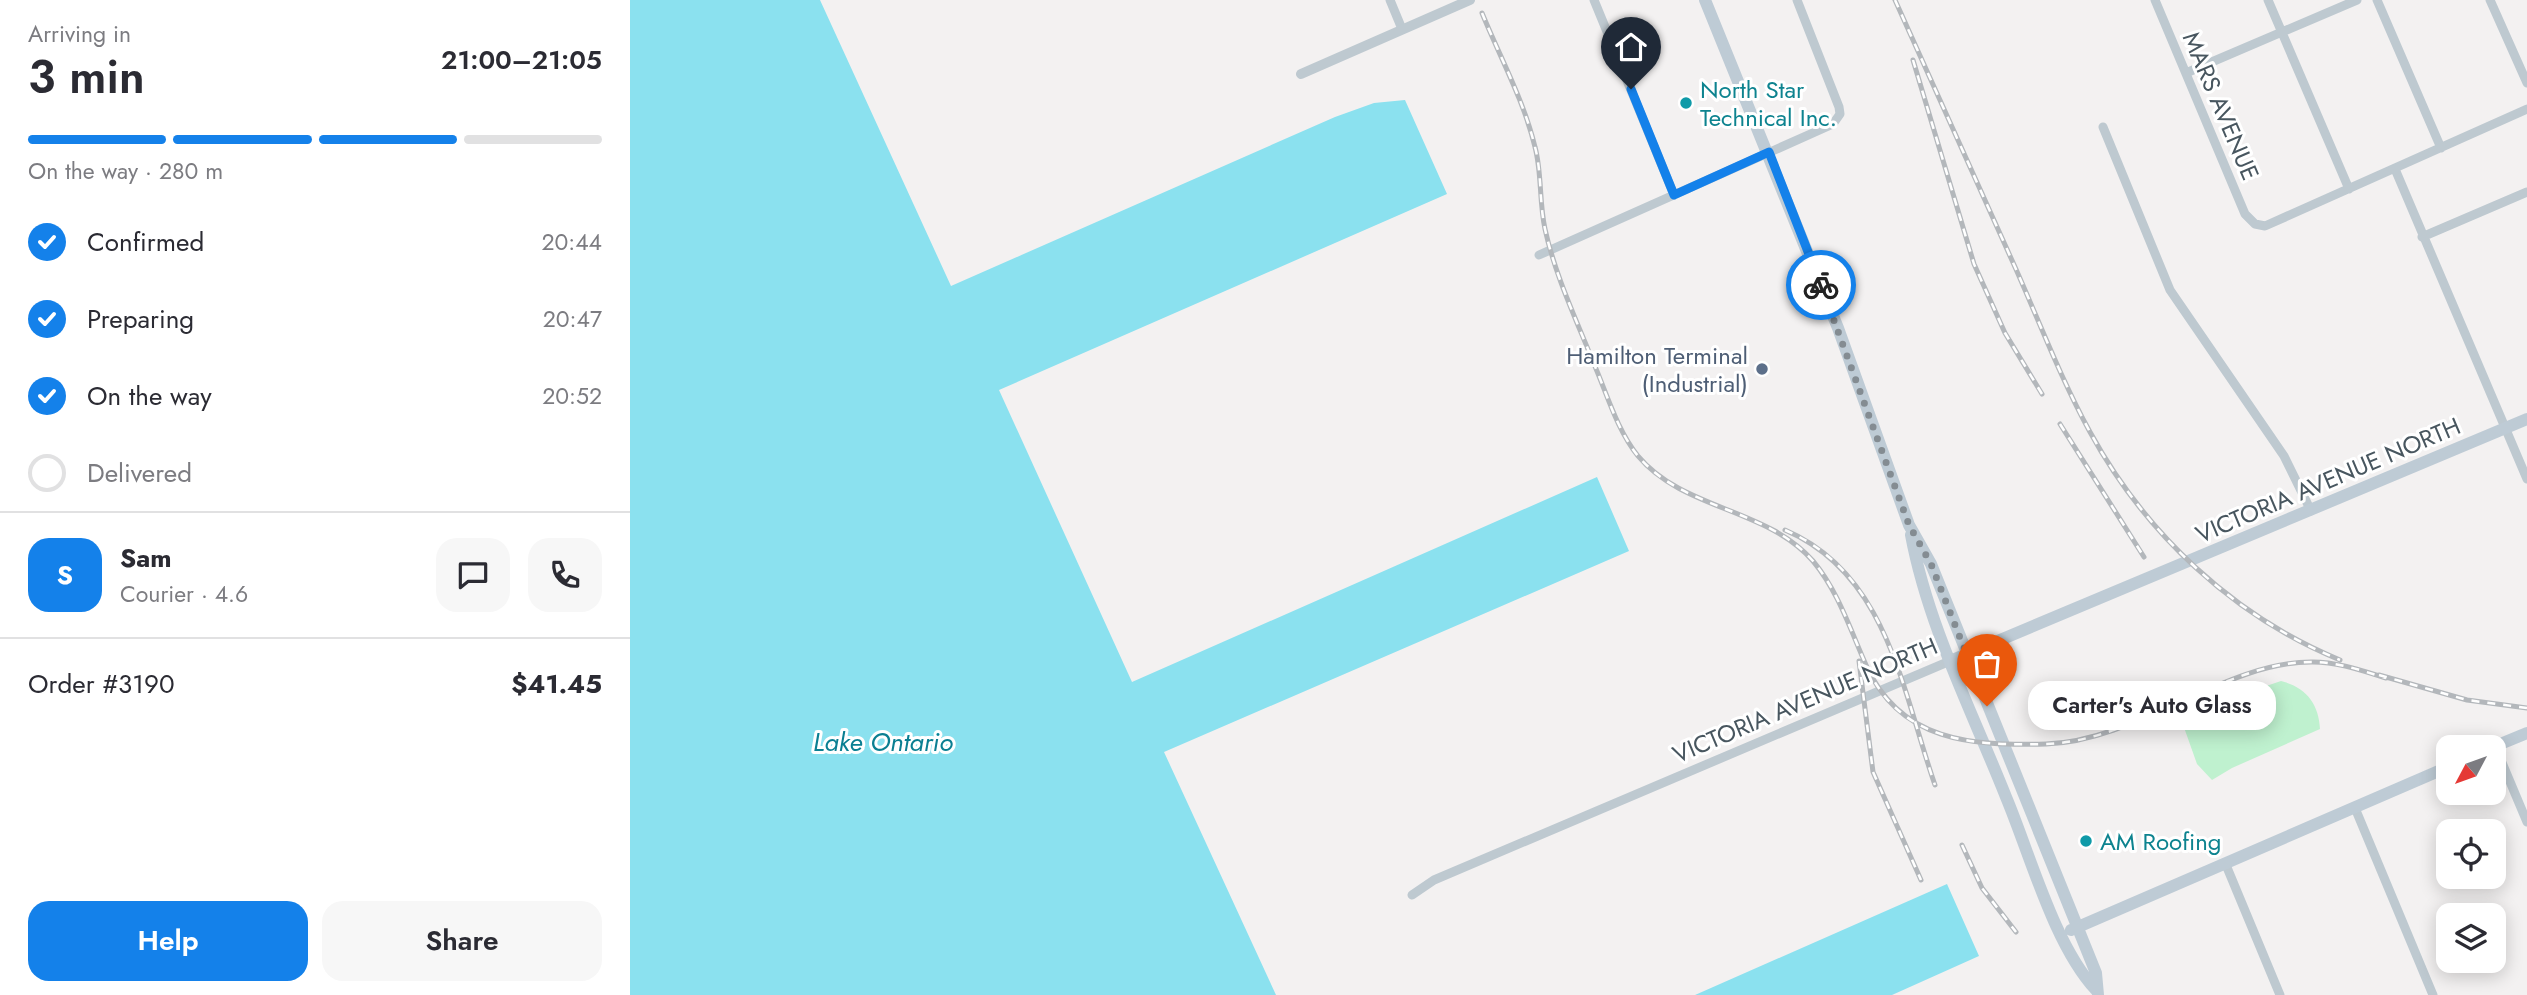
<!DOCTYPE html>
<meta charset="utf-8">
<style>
:root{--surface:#fff;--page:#f7f7f7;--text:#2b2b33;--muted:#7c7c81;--line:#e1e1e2;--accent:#1481ea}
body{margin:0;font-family:Jost,sans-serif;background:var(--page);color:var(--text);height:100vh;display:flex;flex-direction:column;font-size:26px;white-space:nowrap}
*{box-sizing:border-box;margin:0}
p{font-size:23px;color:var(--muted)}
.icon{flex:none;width:38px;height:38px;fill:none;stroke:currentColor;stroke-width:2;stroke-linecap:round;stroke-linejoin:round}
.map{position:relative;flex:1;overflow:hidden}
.details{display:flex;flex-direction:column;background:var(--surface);width:630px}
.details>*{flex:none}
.needle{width:46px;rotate:229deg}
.fabs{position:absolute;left:1806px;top:735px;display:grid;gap:14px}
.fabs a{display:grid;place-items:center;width:70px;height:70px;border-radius:14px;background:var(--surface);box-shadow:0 4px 18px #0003;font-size:35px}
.pin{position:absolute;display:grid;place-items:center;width:60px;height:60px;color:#fff;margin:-72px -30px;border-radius:50% 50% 50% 0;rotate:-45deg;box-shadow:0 0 7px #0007}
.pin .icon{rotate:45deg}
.courier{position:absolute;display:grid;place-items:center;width:70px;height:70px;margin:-35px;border:5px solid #1481ea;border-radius:50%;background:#fff;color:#222;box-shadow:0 2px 9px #0007}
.bubble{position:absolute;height:49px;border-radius:21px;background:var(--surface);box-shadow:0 4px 18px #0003;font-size:23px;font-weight:600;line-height:49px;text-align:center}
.headline em{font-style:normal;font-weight:600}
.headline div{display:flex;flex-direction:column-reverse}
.headline{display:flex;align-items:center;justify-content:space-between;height:119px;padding:0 28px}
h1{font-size:46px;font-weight:600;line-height:52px}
.bar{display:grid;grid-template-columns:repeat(4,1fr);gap:10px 7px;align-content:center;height:84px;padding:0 28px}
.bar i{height:9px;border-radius:5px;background:var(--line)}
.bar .selected{background:var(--accent)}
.bar p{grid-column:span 4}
.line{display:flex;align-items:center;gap:18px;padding:0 28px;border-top:2px solid var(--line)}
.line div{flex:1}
.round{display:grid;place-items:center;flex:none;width:74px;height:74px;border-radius:21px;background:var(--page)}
ol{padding:0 28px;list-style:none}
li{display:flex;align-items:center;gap:21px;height:77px}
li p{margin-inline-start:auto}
li .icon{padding:7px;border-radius:50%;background:var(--accent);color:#fff;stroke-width:4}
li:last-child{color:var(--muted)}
li i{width:38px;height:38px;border:4px solid var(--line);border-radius:50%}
.primary-button{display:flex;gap:14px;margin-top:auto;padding:14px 28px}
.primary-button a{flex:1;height:80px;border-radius:21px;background:var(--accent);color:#fff;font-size:28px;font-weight:600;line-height:80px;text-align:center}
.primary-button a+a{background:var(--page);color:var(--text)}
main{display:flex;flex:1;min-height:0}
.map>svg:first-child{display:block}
.green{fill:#bff1cf}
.water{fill:#8be1ef}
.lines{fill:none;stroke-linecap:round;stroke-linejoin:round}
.minor{stroke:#bec9d0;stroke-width:9}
.tertiary{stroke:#bec9d0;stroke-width:10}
.secondary{stroke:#becbd5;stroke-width:12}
.rail-casing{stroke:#b3b7bb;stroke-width:5}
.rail{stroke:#fff;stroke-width:2.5;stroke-dasharray:8;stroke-linecap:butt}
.done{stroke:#848c92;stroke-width:7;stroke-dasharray:0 12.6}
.route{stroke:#1481ea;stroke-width:9}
.culture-dot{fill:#0f9aa8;stroke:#fff;stroke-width:2.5}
.service-dot{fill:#5c6f8a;stroke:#fff;stroke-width:2.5}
.labels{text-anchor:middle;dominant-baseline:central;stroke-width:6;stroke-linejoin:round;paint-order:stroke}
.culture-label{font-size:24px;fill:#0d838f;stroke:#fff;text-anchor:start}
.street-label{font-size:24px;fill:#48565f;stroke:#fff}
.service-label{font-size:24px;fill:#4e5e75;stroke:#fff;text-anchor:end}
.water-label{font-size:26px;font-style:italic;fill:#0a7f92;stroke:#fff}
</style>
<main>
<section class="details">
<div class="headline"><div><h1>3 min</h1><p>Arriving in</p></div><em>21:00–21:05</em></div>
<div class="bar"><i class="selected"></i><i class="selected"></i><i class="selected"></i><i></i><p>On the way · 280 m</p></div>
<ol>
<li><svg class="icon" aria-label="check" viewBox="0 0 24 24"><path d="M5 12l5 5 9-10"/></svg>Confirmed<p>20:44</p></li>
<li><svg class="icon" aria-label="check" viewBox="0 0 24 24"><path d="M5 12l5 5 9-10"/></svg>Preparing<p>20:47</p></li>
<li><svg class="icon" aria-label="check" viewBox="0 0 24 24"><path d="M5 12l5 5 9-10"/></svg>On the way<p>20:52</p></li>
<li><i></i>Delivered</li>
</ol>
<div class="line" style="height:126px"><b class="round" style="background:var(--accent);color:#fff">S</b><div><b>Sam</b><p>Courier · 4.6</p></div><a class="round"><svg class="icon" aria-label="chat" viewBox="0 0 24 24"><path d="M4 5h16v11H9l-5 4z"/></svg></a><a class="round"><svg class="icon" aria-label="phone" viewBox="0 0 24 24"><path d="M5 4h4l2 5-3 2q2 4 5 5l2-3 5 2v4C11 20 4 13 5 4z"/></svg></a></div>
<div class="line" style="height:91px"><div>Order #3190</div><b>$41.45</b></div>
<div class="primary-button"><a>Help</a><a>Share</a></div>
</section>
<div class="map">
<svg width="1897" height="995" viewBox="0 0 1897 995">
<rect width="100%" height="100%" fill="#f3f1f1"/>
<path class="green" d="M1651,681C1676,687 1689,704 1690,729L1602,768L1582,780L1567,764L1551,719L1571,708Z"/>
<path class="water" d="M0,0H190L321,286L705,117L744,103L775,100L817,194L369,390L502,682L967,477L999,551L534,752L646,995H0Z
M1317,884L1349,956L1262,995H1065Z"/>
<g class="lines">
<path class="minor" d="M760,0L772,29
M964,0L1044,195
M1525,0L1615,214L1625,224L1635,226L1897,109
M1638,0L1719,189
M1747,0L1811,148
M1860,0L1897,83
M1556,73L1727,0
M1473,127L1540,290L1654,456L1681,511
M1765,169L1897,479
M1792,237L1897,192
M909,255L1203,124L1210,114L1209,107L1167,0
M1865,746L1897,822
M1725,808L1803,995
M1596,865L1650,995
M782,895L804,880L1320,661"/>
<path class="tertiary" d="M671,74L840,0"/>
<path class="secondary" d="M1075,0L1208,328L1279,525L1301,564L1466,973L1468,995
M1281,535C1298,626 1342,711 1376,797C1400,854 1424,945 1466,990
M1320,661L1897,419
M1863,747L1897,733
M1441,930L1818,767"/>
<g class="rail-casing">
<path id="rail" d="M1265,0C1305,89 1345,178 1385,267C1409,321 1431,379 1460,432C1515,533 1603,616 1710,660
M852,13C870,57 894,101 905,147C912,173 909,202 915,229C925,275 946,319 964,364C977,394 987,430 1008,456C1053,510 1137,508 1183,561C1208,591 1220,629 1236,665C1270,742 1342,746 1416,744C1509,741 1594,661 1683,662C1708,662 1733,671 1756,678
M1283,60L1344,264L1375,333L1412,394
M1430,424L1514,557
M1155,530C1258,574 1272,691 1305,785
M1229,661L1243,772L1291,880
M1749,675L1837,700L1897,708
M1332,845L1352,888L1386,932"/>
</g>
<use href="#rail" class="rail"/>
</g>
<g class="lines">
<path class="done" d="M1191,285L1279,525L1301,564L1357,706"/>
<path class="route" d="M1001,89L1044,195L1139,152L1191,285"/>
</g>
<g class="culture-dot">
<circle cx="1056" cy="103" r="7"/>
<circle cx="1456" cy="841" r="7"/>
</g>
<circle class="service-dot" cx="1132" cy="369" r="7"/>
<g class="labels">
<g class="culture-label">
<text x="1070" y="89">North Star<tspan x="1070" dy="28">Technical Inc.</tspan></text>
<text x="1470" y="841">AM Roofing</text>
</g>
<g class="street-label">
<text transform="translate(1591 106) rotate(67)">MARS AVENUE</text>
<text transform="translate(1698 480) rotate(-23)">VICTORIA AVENUE NORTH</text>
<text transform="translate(1175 700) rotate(-23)">VICTORIA AVENUE NORTH</text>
</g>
<g class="service-label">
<text x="1118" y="355">Hamilton Terminal<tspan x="1118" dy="28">(Industrial)</tspan></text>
</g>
<g class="water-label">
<text x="253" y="742">Lake Ontario</text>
</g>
</g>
</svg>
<div class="fabs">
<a><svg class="needle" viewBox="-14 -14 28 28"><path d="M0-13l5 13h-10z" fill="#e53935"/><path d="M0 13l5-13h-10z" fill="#7c7c81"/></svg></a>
<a><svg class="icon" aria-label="locate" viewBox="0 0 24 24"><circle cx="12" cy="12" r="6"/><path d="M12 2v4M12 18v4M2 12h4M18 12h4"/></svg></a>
<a><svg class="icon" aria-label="layers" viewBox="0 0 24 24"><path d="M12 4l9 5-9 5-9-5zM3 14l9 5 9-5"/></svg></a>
</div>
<div class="pin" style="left:1357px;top:706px;background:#ea580c"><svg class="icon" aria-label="bag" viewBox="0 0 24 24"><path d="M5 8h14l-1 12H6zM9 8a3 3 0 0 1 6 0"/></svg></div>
<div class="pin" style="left:1001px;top:89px;background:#1f2937"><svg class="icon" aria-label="home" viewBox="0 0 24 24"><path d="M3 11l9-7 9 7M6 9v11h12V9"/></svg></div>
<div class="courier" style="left:1191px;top:285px"><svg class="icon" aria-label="bike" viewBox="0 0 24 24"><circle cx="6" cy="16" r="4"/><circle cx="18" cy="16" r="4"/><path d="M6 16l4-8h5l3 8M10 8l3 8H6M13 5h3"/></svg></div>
<div class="bubble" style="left:1398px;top:681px;width:248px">Carter's Auto Glass</div>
</div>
</main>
